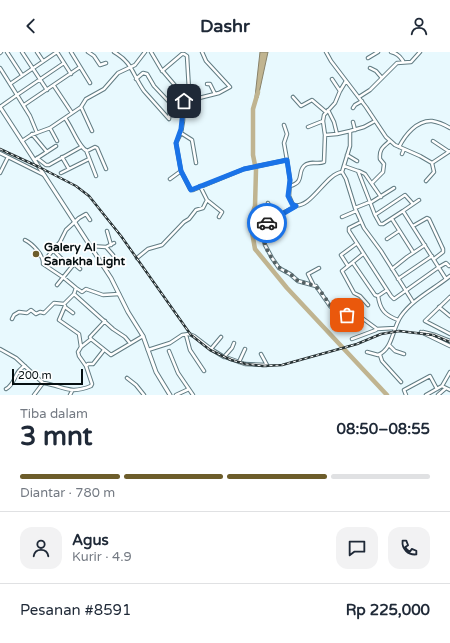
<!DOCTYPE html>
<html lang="id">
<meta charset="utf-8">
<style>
:root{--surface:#fff;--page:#f2f2f3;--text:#1f2937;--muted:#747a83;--line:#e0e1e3;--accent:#6d5d2b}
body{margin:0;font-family:"Varela Round",sans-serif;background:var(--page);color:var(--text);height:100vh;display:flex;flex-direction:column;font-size:15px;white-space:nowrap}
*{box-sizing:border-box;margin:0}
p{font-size:13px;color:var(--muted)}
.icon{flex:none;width:22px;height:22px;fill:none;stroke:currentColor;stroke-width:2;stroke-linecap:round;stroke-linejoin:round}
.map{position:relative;height:343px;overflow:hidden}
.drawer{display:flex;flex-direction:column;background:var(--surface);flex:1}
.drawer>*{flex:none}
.scale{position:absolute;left:12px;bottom:10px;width:71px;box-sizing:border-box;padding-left:4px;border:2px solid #050f11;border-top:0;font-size:11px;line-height:14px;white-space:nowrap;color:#050f11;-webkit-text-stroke:3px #fff;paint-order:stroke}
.pin{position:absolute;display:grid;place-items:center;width:34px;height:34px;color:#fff;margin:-17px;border-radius:8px;box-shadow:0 2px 6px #0006}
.courier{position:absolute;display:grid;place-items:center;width:40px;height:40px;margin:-20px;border:3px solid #1a73e8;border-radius:50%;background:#fff;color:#222;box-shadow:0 1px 5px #0007}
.headline em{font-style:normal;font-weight:800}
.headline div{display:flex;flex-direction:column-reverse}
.headline{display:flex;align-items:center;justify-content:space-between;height:68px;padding:0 20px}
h1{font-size:26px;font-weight:800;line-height:30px}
.bar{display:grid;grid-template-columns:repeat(4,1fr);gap:6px 4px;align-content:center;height:48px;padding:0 20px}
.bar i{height:5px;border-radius:3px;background:var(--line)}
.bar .on{background:var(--accent)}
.bar p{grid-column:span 4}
.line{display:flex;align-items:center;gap:10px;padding:0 20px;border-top:1px solid var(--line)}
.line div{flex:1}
.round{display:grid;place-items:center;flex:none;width:42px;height:42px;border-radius:12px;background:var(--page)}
header{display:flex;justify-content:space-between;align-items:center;height:52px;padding:0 20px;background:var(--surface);font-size:18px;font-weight:800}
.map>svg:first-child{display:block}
.water{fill:#c0b490;stroke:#88826a}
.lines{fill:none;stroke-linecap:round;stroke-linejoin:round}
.river{stroke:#c0b490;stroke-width:4.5}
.minor-casing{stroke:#607b82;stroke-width:4.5}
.tertiary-casing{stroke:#607b82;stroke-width:5}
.minor{stroke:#fff;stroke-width:2.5}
.tertiary{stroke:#fff;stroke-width:3}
.rail-casing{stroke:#283335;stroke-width:2.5}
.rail{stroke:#fff;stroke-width:1;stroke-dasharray:3;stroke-linecap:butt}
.done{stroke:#546164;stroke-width:4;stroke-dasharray:0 7.2}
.route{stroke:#1a73e8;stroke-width:5}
.poi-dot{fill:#6d5d2b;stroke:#fff;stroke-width:1.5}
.labels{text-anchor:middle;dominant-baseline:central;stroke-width:3.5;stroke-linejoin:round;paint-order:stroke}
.poi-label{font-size:12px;font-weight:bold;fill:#050f11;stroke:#fff;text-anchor:start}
</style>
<header><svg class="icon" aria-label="back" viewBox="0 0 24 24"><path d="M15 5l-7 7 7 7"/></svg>Dashr<svg class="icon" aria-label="person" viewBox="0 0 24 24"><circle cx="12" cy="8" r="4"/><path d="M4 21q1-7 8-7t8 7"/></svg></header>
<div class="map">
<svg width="450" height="343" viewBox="0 0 450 343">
<rect width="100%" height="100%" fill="#e8f9fe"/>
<path class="water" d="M260,0H268L258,46L255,45Z"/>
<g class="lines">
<path class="river" d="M258,40L253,57V103L256,118L255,154L250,169L255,197L287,236L387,343"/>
<g class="minor-casing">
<path id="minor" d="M7,0L22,23
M22,0L47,38
M37,0L43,9
M57,0L71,22
M71,0L90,31
M88,0L94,4L100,13L106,11
M114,0C133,11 132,22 144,39L169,67L171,52L154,34L147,22L143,21L136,27
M151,0L161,17L184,44L183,69L181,81L176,91L181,119L190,137L193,138L244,117L287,108L290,128L289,144L293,153C311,158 325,122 342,120L350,94V79L364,75L375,69
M326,0L331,9L366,55L386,85L395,93L420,104L432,111L450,99
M391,0C397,1 400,4 403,9
M0,1L1,0
M368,6L378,0
M0,16L17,43L0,55
M370,16L376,19L382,26
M162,19L182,2H184L187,4L189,38L188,43L184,44
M332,27L340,39
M10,32L57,0
M207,32H210L215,42
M54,34L72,61
M293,45L301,54L312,48L326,60
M359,45L370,38L397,11L411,10L420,0
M195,47L219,41L230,35L206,9L202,0
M171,52L174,41L179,37
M24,53L80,15
M81,55L92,79
M353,56L355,53L362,49
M184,58H191
M328,58L334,70L337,82
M65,66C72,75 79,96 87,99L95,95L97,96L106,117
M353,70L355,78
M284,73L287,82L284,91L287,108
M308,75L323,69
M50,76L57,89
M37,81L30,64L17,43L64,11
M181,81L192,88L196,111
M32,82L47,100
M325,83L337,82L350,79
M22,89L31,83L50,76L81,55L86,47L104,37L118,21L135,13L145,0
M433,89L448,99
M399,95C405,83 417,68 432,69C438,70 445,73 450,76
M86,98L96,124
M0,101L8,105
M402,102L404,97
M347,103L357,109
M62,105L69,117
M37,106L46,113H49L81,95
M36,107L56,94
M344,114L358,119L375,163L380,172H383L403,159L446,227
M359,119L365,122L381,145
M342,120L346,127L355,156L364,176L381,199L413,250
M0,121L8,105L44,123
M61,121L89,107
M170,127L181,119
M426,129L434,120L432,111
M372,131L383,120L384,112L380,107C379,97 383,95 390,89
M290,134C305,130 297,121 304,114C309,108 318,113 324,110L325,83L323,69L324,63L335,51L340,39L346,29
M207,148L222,160L219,165
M268,151L269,154L274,156L275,165
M370,151L394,136
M296,154L272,167L264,173L263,182L265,193L272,206L279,216L290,222L298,229L316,234L330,254L337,260L362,266L377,277L395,276
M355,156L370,150
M403,159L419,148
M375,163L405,143L413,152
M342,165L356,159
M392,167L413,200
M361,170L349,176V179L391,244L394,247L439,215L446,211L449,214
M413,174L427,166L429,167L443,197V200L434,207
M107,179L111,193
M387,187L399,179
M90,194L106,195L114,191
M106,195L113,203
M53,198L63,208L74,212
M363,202L342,219L354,241L360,244L368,253
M137,206L148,197L162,193L184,170L189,167L196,158L203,156L207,148L200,134
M44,209L60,190L66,178L79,166L86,162L90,168
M353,211L375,243L378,244L387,238
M348,214L341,203L356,192
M392,217L407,205L425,193
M398,227L432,204
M313,232L308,222L319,216
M57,233L74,212L80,217
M76,236L82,240L86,237L103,243L119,242
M74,242L113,277L125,285L130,291
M378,244C380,258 385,263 398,268
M450,245L425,269L450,282
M65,254L59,268L79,282L81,295
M65,255L73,261
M439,255L450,264
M12,267L14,263L19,260L27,261L31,258L36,262L40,260L44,261L54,251L64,252L74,242L76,236L64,226L43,212C44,204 33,192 25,188
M421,280L450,294
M423,280L435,283L450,289
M186,283L190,298L204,319
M91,287L111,303L143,284
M91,287L90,285L105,269
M352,287L376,278
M389,293L395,299L404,302
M0,297L16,306L43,331
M211,297L221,285
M148,298L170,291L182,283L189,282L194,284L211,297L224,305L232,296L234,291
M169,299L178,321L193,343
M367,300L378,303C393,297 392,277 401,264C413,247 434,237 450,224
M380,303L382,309L401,330
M225,305L245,312L267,313L261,302
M239,310L245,297
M86,314L88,312H93L104,298
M127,326L136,333L144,343
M43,331C64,334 69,343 91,334L92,332L86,314L79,304L78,300L81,295L91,287
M446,336L450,338
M6,337C16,332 14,319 25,314
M34,343L43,331
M70,343L72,339
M176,343L189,337
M406,343L404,338L430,324L437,337
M426,343L442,334L450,320
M438,343L446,336L442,334"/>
</g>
<g class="tertiary-casing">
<path id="tertiary" d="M0,55L111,226L128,260L143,284L156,320L170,343"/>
</g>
<use href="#minor" class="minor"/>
<use href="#tertiary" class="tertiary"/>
<g class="rail-casing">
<path id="rail" d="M0,97L39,115L76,134L89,144L121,184L191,283L210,298L231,308L246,312L263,314L282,313L357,292L381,282L399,279L433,283L450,290"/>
</g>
<use href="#rail" class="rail"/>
</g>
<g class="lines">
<path class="done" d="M267,171C256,181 270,207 279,215C281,218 286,219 289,221C293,223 295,228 299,229C304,232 311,231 316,235C329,246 328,260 347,263"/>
<path class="route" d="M184,49L181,77L176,91L181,119L191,138L244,117L287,108L290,128L288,144L292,152L296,154L267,171"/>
</g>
<circle class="poi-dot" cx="36" cy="202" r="4"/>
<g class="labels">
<g class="poi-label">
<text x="44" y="195">Galery Al<tspan x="44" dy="14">Sanakha Light</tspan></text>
</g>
</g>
</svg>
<div class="scale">200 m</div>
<div class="pin" style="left:347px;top:263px;background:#ea580c"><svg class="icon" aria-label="bag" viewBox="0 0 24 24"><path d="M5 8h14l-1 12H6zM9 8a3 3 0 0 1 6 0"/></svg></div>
<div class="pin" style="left:184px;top:49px;background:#1f2937"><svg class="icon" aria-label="home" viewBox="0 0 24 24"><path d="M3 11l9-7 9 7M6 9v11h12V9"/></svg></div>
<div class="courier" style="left:267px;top:171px"><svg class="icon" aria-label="car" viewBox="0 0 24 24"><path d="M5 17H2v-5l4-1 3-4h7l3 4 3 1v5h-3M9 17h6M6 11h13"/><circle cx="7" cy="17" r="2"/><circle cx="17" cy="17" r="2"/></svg></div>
</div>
<section class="drawer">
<div class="headline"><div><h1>3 mnt</h1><p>Tiba dalam</p></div><em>08:50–08:55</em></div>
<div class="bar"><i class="on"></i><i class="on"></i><i class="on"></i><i></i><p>Diantar · 780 m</p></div>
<div class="line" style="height:72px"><a class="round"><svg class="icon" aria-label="person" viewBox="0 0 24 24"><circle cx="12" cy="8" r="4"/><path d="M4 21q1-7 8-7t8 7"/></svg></a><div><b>Agus</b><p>Kurir · 4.9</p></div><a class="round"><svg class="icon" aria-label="chat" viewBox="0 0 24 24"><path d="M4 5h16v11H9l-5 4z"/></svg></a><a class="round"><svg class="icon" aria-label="phone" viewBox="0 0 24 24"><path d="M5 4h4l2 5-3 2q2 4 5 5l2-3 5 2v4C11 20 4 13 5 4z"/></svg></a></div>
<div class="line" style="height:52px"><div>Pesanan #8591</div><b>Rp 225,000</b></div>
</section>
